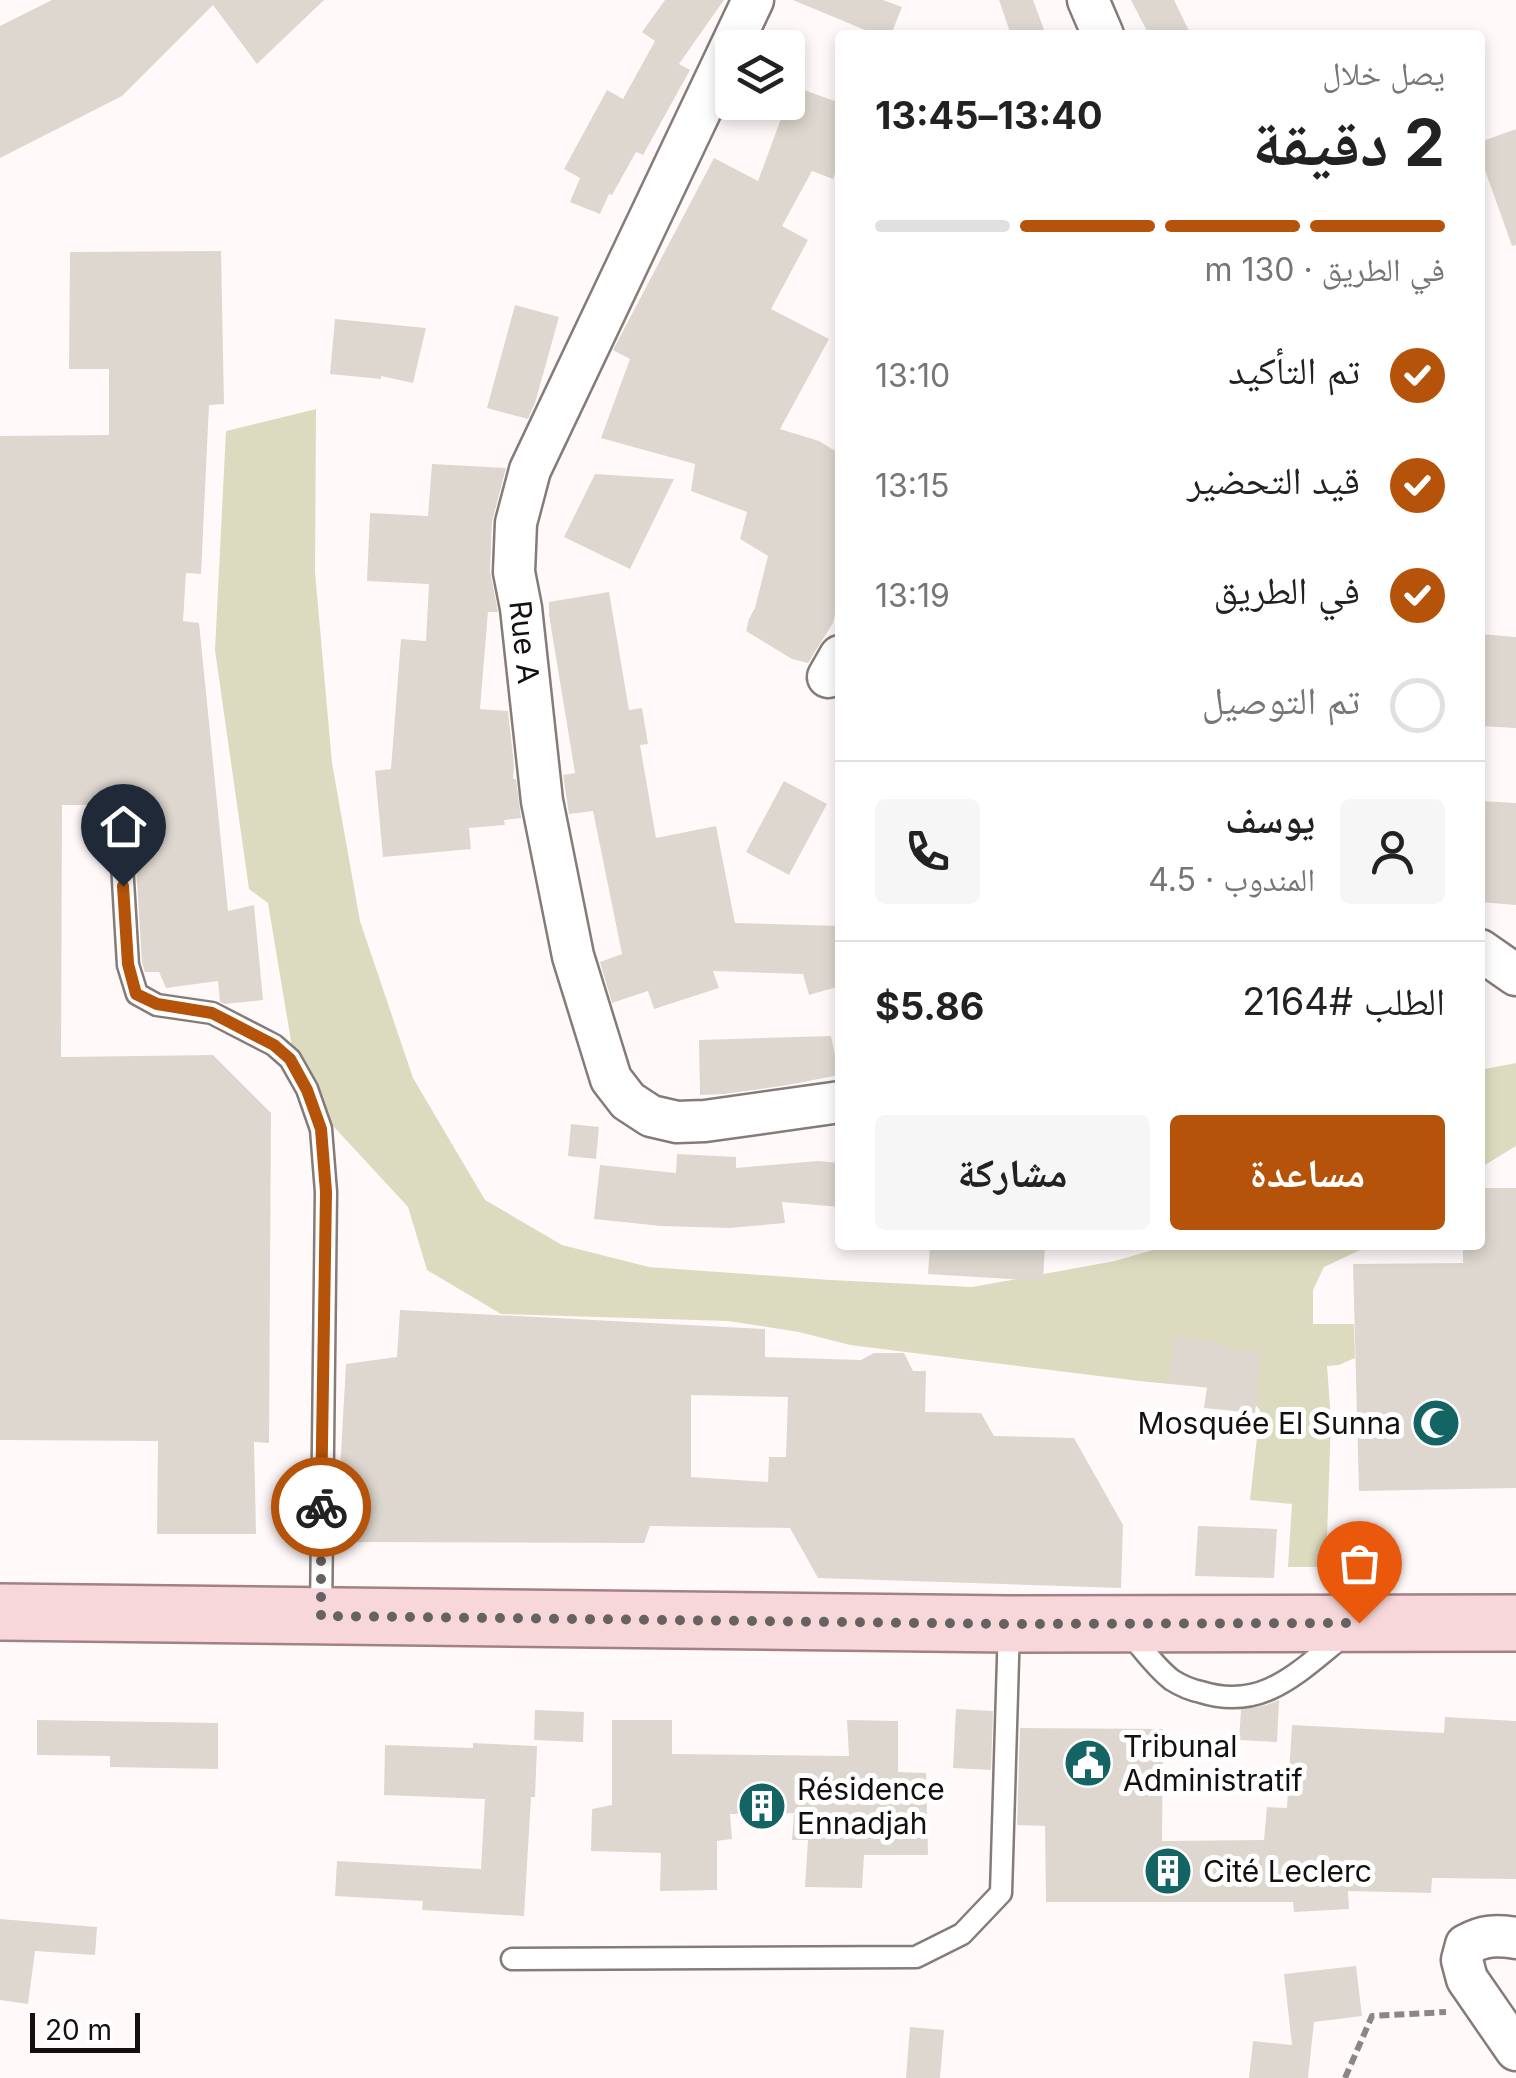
<!DOCTYPE html>
<html lang="ar">
<meta charset="utf-8">
<style>
:root{--surface:#fff;--page:#f6f6f6;--text:#222;--muted:#767676;--line:#e0e0e0;--accent:#b45309}
body{margin:0;font-family:Inter,"Noto Naskh Arabic",sans-serif;background:var(--page);color:var(--text);direction:rtl;height:100vh;display:flex;flex-direction:column;font-size:38px;white-space:nowrap}
*{box-sizing:border-box;margin:0}
p{font-size:32px;color:var(--muted)}
.icon{flex:none;width:55px;height:55px;fill:none;stroke:currentColor;stroke-width:2;stroke-linecap:round;stroke-linejoin:round}
.map{position:relative;flex:1;overflow:hidden;direction:ltr}
.details{position:absolute;left:835px;top:30px;width:650px;height:1220px;display:flex;flex-direction:column;background:var(--surface);border-radius:10px;box-shadow:0 5px 15px #0003;direction:rtl}
.details>*{flex:none}
.tools{position:absolute;left:715px;top:30px;display:grid;gap:20px}
.tools a{display:grid;place-items:center;width:90px;height:90px;border-radius:10px;background:var(--surface);box-shadow:0 5px 15px #0003;font-size:50px}
.scale{position:absolute;left:30px;bottom:25px;width:110px;box-sizing:border-box;padding-left:10px;border:5px solid #13100f;border-top:0;font-size:28px;line-height:35px;white-space:nowrap;color:#13100f;-webkit-text-stroke:8px #fff;paint-order:stroke}
.pin{position:absolute;display:grid;place-items:center;width:85px;height:85px;color:#fff;margin:-102px -42px;border-radius:50% 50% 50% 0;rotate:-45deg;box-shadow:0 0 10px #0007}
.pin .icon{rotate:45deg}
.courier{position:absolute;display:grid;place-items:center;width:100px;height:100px;margin:-50px;border:8px solid #b45309;border-radius:50%;background:#fff;color:#222;box-shadow:0 2px 12px #0007}
.head em{font-style:normal;font-weight:700}
.head div{display:flex;flex-direction:column-reverse}
.head{display:flex;align-items:center;justify-content:space-between;height:170px;padding:0 40px}
h1{font-size:65px;font-weight:700;line-height:75px}
.bar{display:grid;grid-template-columns:repeat(4,1fr);gap:15px 10px;align-content:center;height:120px;padding:0 40px}
.bar i{height:12px;border-radius:8px;background:var(--line)}
.bar .active{background:var(--accent)}
.bar p{grid-column:span 4}
.line{display:flex;align-items:center;gap:25px;padding:0 40px;border-top:2px solid var(--line)}
.line div{flex:1}
.round{display:grid;place-items:center;flex:none;width:105px;height:105px;border-radius:10px;background:var(--page)}
ol{padding:0 40px;list-style:none}
li{display:flex;align-items:center;gap:30px;height:110px}
li p{margin-inline-start:auto}
li .icon{padding:10px;border-radius:50%;background:var(--accent);color:#fff;stroke-width:4}
li:last-child{color:var(--muted)}
li i{width:55px;height:55px;border:5px solid var(--line);border-radius:50%}
.cta{display:flex;gap:20px;margin-top:auto;padding:20px 40px}
.cta a{flex:1;height:115px;border-radius:10px;background:var(--accent);color:#fff;font-size:40px;font-weight:700;line-height:115px;text-align:center}
.cta a+a{background:var(--page);color:var(--text)}
.map>svg:first-child{display:block}
.green{fill:#dddbbf}
.building{fill:#ddd7cf;fill-rule:evenodd}
.lines{fill:none;stroke-linecap:round;stroke-linejoin:round}
.lane-casing{stroke:#857b78;stroke-width:25}
.street-casing{stroke:#857b78;stroke-width:45}
.primary-casing{stroke:#a38083;stroke-width:60}
.path{stroke:#8b8786;stroke-width:6;stroke-dasharray:10 5;stroke-linecap:butt}
.lane{stroke:#fff;stroke-width:20}
.street{stroke:#fff;stroke-width:40}
.primary{stroke:#f7d7da;stroke-width:55}
.done{stroke:#666261;stroke-width:10;stroke-dasharray:0 18}
.route{stroke:#b45309;stroke-width:12}
.labels{text-anchor:middle;dominant-baseline:central;stroke-width:10;stroke-linejoin:round;paint-order:stroke}
.street-label{font-size:30px;fill:#13100f;stroke:#fff}
.poi-label{font-size:30px;fill:#13100f;stroke:#fff;text-anchor:start}
</style>
<div class="map">
<svg width="1516" height="2078" viewBox="0 0 1516 2078">
<rect width="100%" height="100%" fill="#fffaf9"/>
<path class="green" d="M316,409L315,572L332,763L360,921L413,1078L485,1200L562,1245L649,1267L831,1280L972,1287L1115,1261L1170,1245H1371L1324,1267L1313,1290V1324H1354L1355,1358L1339,1365L1327,1366L1331,1420L1326,1567H1288L1292,1504L1250,1500L1260,1410L1242,1391L1139,1381L850,1345L799,1332L728,1321L501,1314L427,1270L408,1207L299,1089L268,903L249,889L215,650L226,431Z
M1516,1063V1146L1480,1168V1070Z"/>
<path class="building" d="M52,0H324L257,64L213,5L122,96L0,158V26Z
M665,0H724L679,64L690,70L643,155L636,152L612,195L609,194L600,214L570,202L580,178L564,169L607,90L623,99L655,41L642,32Z
M793,0H883L902,7L891,35H877Z
M999,0H1033L1046,35H1011Z
M1131,0H1174L1191,35H1149Z
M793,86L840,103V161L833,179L812,171L782,226L808,240L771,309L829,339L780,429L819,441L840,454V592L833,623L808,663L792,659L746,631L749,619L755,608L768,556L740,539L747,512L691,491L695,464L601,438L630,359L613,350L714,158L758,181Z
M1516,129V245L1512,246L1480,156V142Z
M221,251L224,404L209,405L201,574L186,573L183,621L199,623L228,911L254,905L263,1000L225,1004L220,1002L218,981L166,988L159,972H145L142,963L135,846L129,836L126,805H62L61,1057L213,1055L271,1113L269,1443L254,1442L256,1534H157L158,1441L0,1440V436L109,435V369H69L70,252Z
M515,305L559,317L535,403L528,419L487,408Z
M335,319L426,328L413,383L381,376V379L330,374Z
M432,464L506,468L492,522L490,571L498,612H488L480,709L508,711L514,765L513,779H516L521,818L504,820L505,825L469,828L471,849L383,857L375,771L391,769L401,639L426,641L429,584L367,581L370,513L428,516Z
M595,474L674,479L630,569L564,537Z
M609,592L629,710L642,708L648,744L640,745L656,838L716,826L735,923L840,926V986L809,995L803,974L713,971L719,988L654,1009L648,991L612,1003L600,962L622,954L593,811L569,814L563,775L575,773L549,615V602Z
M1480,634L1516,637V728L1480,726Z
M784,781L827,804L789,875L746,852Z
M1480,801L1516,803V905L1480,902Z
M831,1036L839,1075L788,1085L724,1094L700,1095L699,1040Z
M571,1124L599,1127L596,1159L568,1156Z
M677,1154L736,1157V1168L818,1161L840,1163V1207L782,1202L785,1223L729,1228L661,1226L594,1219L600,1165L676,1173Z
M1480,1188H1516V1488L1359,1491L1353,1264L1463,1263V1245H1480Z
M930,1245H1045L1043,1281L928,1274Z
M400,1310L765,1329V1357L861,1360L874,1353H904L913,1371H926L925,1412L981,1413L994,1436L1074,1438L1123,1525L1121,1588L818,1578L790,1528L650,1526L644,1543L336,1542L346,1364L397,1357ZM691,1395L788,1397L786,1457H769L768,1482L691,1477Z
M1174,1337L1223,1343L1222,1348L1262,1353L1255,1413L1204,1408L1207,1387L1169,1383Z
M1198,1526L1277,1529L1274,1578L1195,1576Z
M1279,1700L1277,1742L1239,1740L1241,1710L1266,1705Z
M956,1709L993,1711L991,1770L953,1768Z
M535,1710L584,1712L583,1742L534,1740Z
M1445,1717L1516,1721V1879L1432,1878L1431,1893L1348,1891L1349,1909L1294,1912L1293,1902H1046L1045,1826L1017,1825L1020,1728L1163,1729L1162,1841L1264,1840L1267,1807L1287,1808L1292,1725L1444,1733Z
M37,1720L218,1723V1769L110,1767V1756L37,1755Z
M612,1720H672V1754L849,1756L847,1720L898,1721V1772L926,1773L928,1855H864L862,1888L805,1887L808,1840H792L794,1813L730,1814L732,1839L717,1841V1890L660,1891L661,1853L591,1851L592,1809L612,1805Z
M473,1743L537,1746L535,1797H531L524,1916L422,1910L423,1901L335,1896L337,1861L481,1869L485,1799L384,1795L385,1745L473,1748Z
M0,1919L97,1927L95,1955L35,1951L28,2004L0,2000Z
M1356,1966L1362,2016L1314,2022L1308,2078H1249L1253,2041L1292,2045L1284,1974Z
M910,2027L944,2030L940,2078H906Z"/>
<g class="lines">
<g class="lane-casing">
<path id="lane" d="M121,847L128,965L137,994L157,1005L212,1013L274,1045L290,1059L307,1089L321,1129L326,1192L321,1614
M1129,1633C1142,1648 1156,1668 1172,1680C1180,1685 1191,1690 1201,1692C1264,1712 1300,1670 1346,1634
M512,1959L916,1957L962,1934L1001,1893L1009,1626"/>
</g>
<g class="street-casing">
<g id="street">
<path id="s1" d="M753,0L530,470L516,523L514,572L521,608L542,801L573,956L611,1079L628,1101L651,1116L677,1122L705,1121L840,1102"/>
<path d="M1088,0L1103,35"/>
<path d="M828,677L840,656"/>
<path d="M1480,950L1516,975"/>
<path d="M1516,1938C1496,1935 1484,1935 1466,1945L1462,1960L1467,1979L1516,2050"/>
</g>
</g>
<g class="primary-casing">
<path id="primary" d="M0,1612L1009,1624L1516,1623"/>
</g>
<path class="path" d="M1345,2078L1372,2016L1446,2012"/>
<use href="#lane" class="lane"/>
<use href="#street" class="street"/>
<use href="#primary" class="primary"/>
</g>
<g class="lines">
<path class="done" d="M321,1507V1616L1009,1624L1359,1623"/>
<path class="route" d="M123,886L128,964L136,994L157,1004L212,1013L274,1045L290,1059L307,1090L321,1129L326,1192L321,1507"/>
</g>
<defs>
<g id="mosque-disc" transform="scale(2.5)"><circle r="9.5" fill="#146464" stroke="#fff"/><path d="M3.5-4.9A6 6 0 1 0 3.5 4.9A5 5 0 1 1 3.5-4.9Z" fill="#fff"/></g>
<g id="civic-disc" transform="scale(2.5)"><circle r="9.5" fill="#146464" stroke="#fff"/><path d="M-.6-6.5H3V-4.5H.6V-3L4-1V1h2V6H-6V1h2V-1L-.6-3ZM-1.2 2.5V6h2.4V2.5Z" fill="#fff"/></g>
<g id="building-disc" transform="scale(2.5)"><circle r="9.5" fill="#146464" stroke="#fff"/><path d="M-4-6H4V6H1V3H-1V6H-4ZM-2.5-4.3h1.7v1.8h-1.7ZM.8-4.3h1.7v1.8H.8ZM-2.5-1h1.7V.8h-1.7ZM.8-1h1.7V.8H.8Z" fill="#fff"/></g>
</defs>
<g fill-rule="evenodd">
<use href="#mosque-disc" x="1436" y="1423"/>
<use href="#civic-disc" x="1088" y="1763"/>
<use href="#building-disc" x="762" y="1806"/>
<use href="#building-disc" x="1168" y="1871"/>
</g>
<g class="labels">
<g class="street-label">
<text stroke="none"><textPath href="#s1" startOffset="695">Rue A</textPath></text>
</g>
<g class="poi-label">
<text x="1401" y="1423" text-anchor="end">Mosquée El Sunna</text>
<text x="1123" y="1746">Tribunal<tspan x="1123" dy="34">Administratif</tspan></text>
<text x="797" y="1789">Résidence<tspan x="797" dy="34">Ennadjah</tspan></text>
<text x="1203" y="1871">Cité Leclerc</text>
</g>
</g>
</svg>
<div class="tools">
<a><svg class="icon" aria-label="layers" viewBox="0 0 24 24"><path d="M12 4l9 5-9 5-9-5zM3 14l9 5 9-5"/></svg></a>
</div>
<div class="scale">20 m</div>
<div class="pin" style="left:1359px;top:1623px;background:#ea580c"><svg class="icon" aria-label="bag" viewBox="0 0 24 24"><path d="M5 8h14l-1 12H6zM9 8a3 3 0 0 1 6 0"/></svg></div>
<div class="pin" style="left:123px;top:886px;background:#1f2937"><svg class="icon" aria-label="home" viewBox="0 0 24 24"><path d="M3 11l9-7 9 7M6 9v11h12V9"/></svg></div>
<div class="courier" style="left:321px;top:1507px"><svg class="icon" aria-label="bike" viewBox="0 0 24 24"><circle cx="6" cy="16" r="4"/><circle cx="18" cy="16" r="4"/><path d="M6 16l4-8h5l3 8M10 8l3 8H6M13 5h3"/></svg></div>
<section class="details">
<div class="head"><div><h1>2 دقيقة</h1><p>يصل خلال</p></div><em>13:40–13:45</em></div>
<div class="bar"><i class="active"></i><i class="active"></i><i class="active"></i><i></i><p>في الطريق · 130 m</p></div>
<ol>
<li><svg class="icon" aria-label="check" viewBox="0 0 24 24"><path d="M5 12l5 5 9-10"/></svg>تم التأكيد<p>13:10</p></li>
<li><svg class="icon" aria-label="check" viewBox="0 0 24 24"><path d="M5 12l5 5 9-10"/></svg>قيد التحضير<p>13:15</p></li>
<li><svg class="icon" aria-label="check" viewBox="0 0 24 24"><path d="M5 12l5 5 9-10"/></svg>في الطريق<p>13:19</p></li>
<li><i></i>تم التوصيل</li>
</ol>
<div class="line" style="height:180px"><a class="round"><svg class="icon" aria-label="person" viewBox="0 0 24 24"><circle cx="12" cy="8" r="4"/><path d="M4 21q1-7 8-7t8 7"/></svg></a><div><b>يوسف</b><p>المندوب · 4.5</p></div><a class="round"><svg class="icon" aria-label="phone" viewBox="0 0 24 24"><path d="M5 4h4l2 5-3 2q2 4 5 5l2-3 5 2v4C11 20 4 13 5 4z"/></svg></a></div>
<div class="line" style="height:130px"><div>الطلب #2164</div><b>$5.86</b></div>
<div class="cta"><a>مساعدة</a><a>مشاركة</a></div>
</section>
</div>
